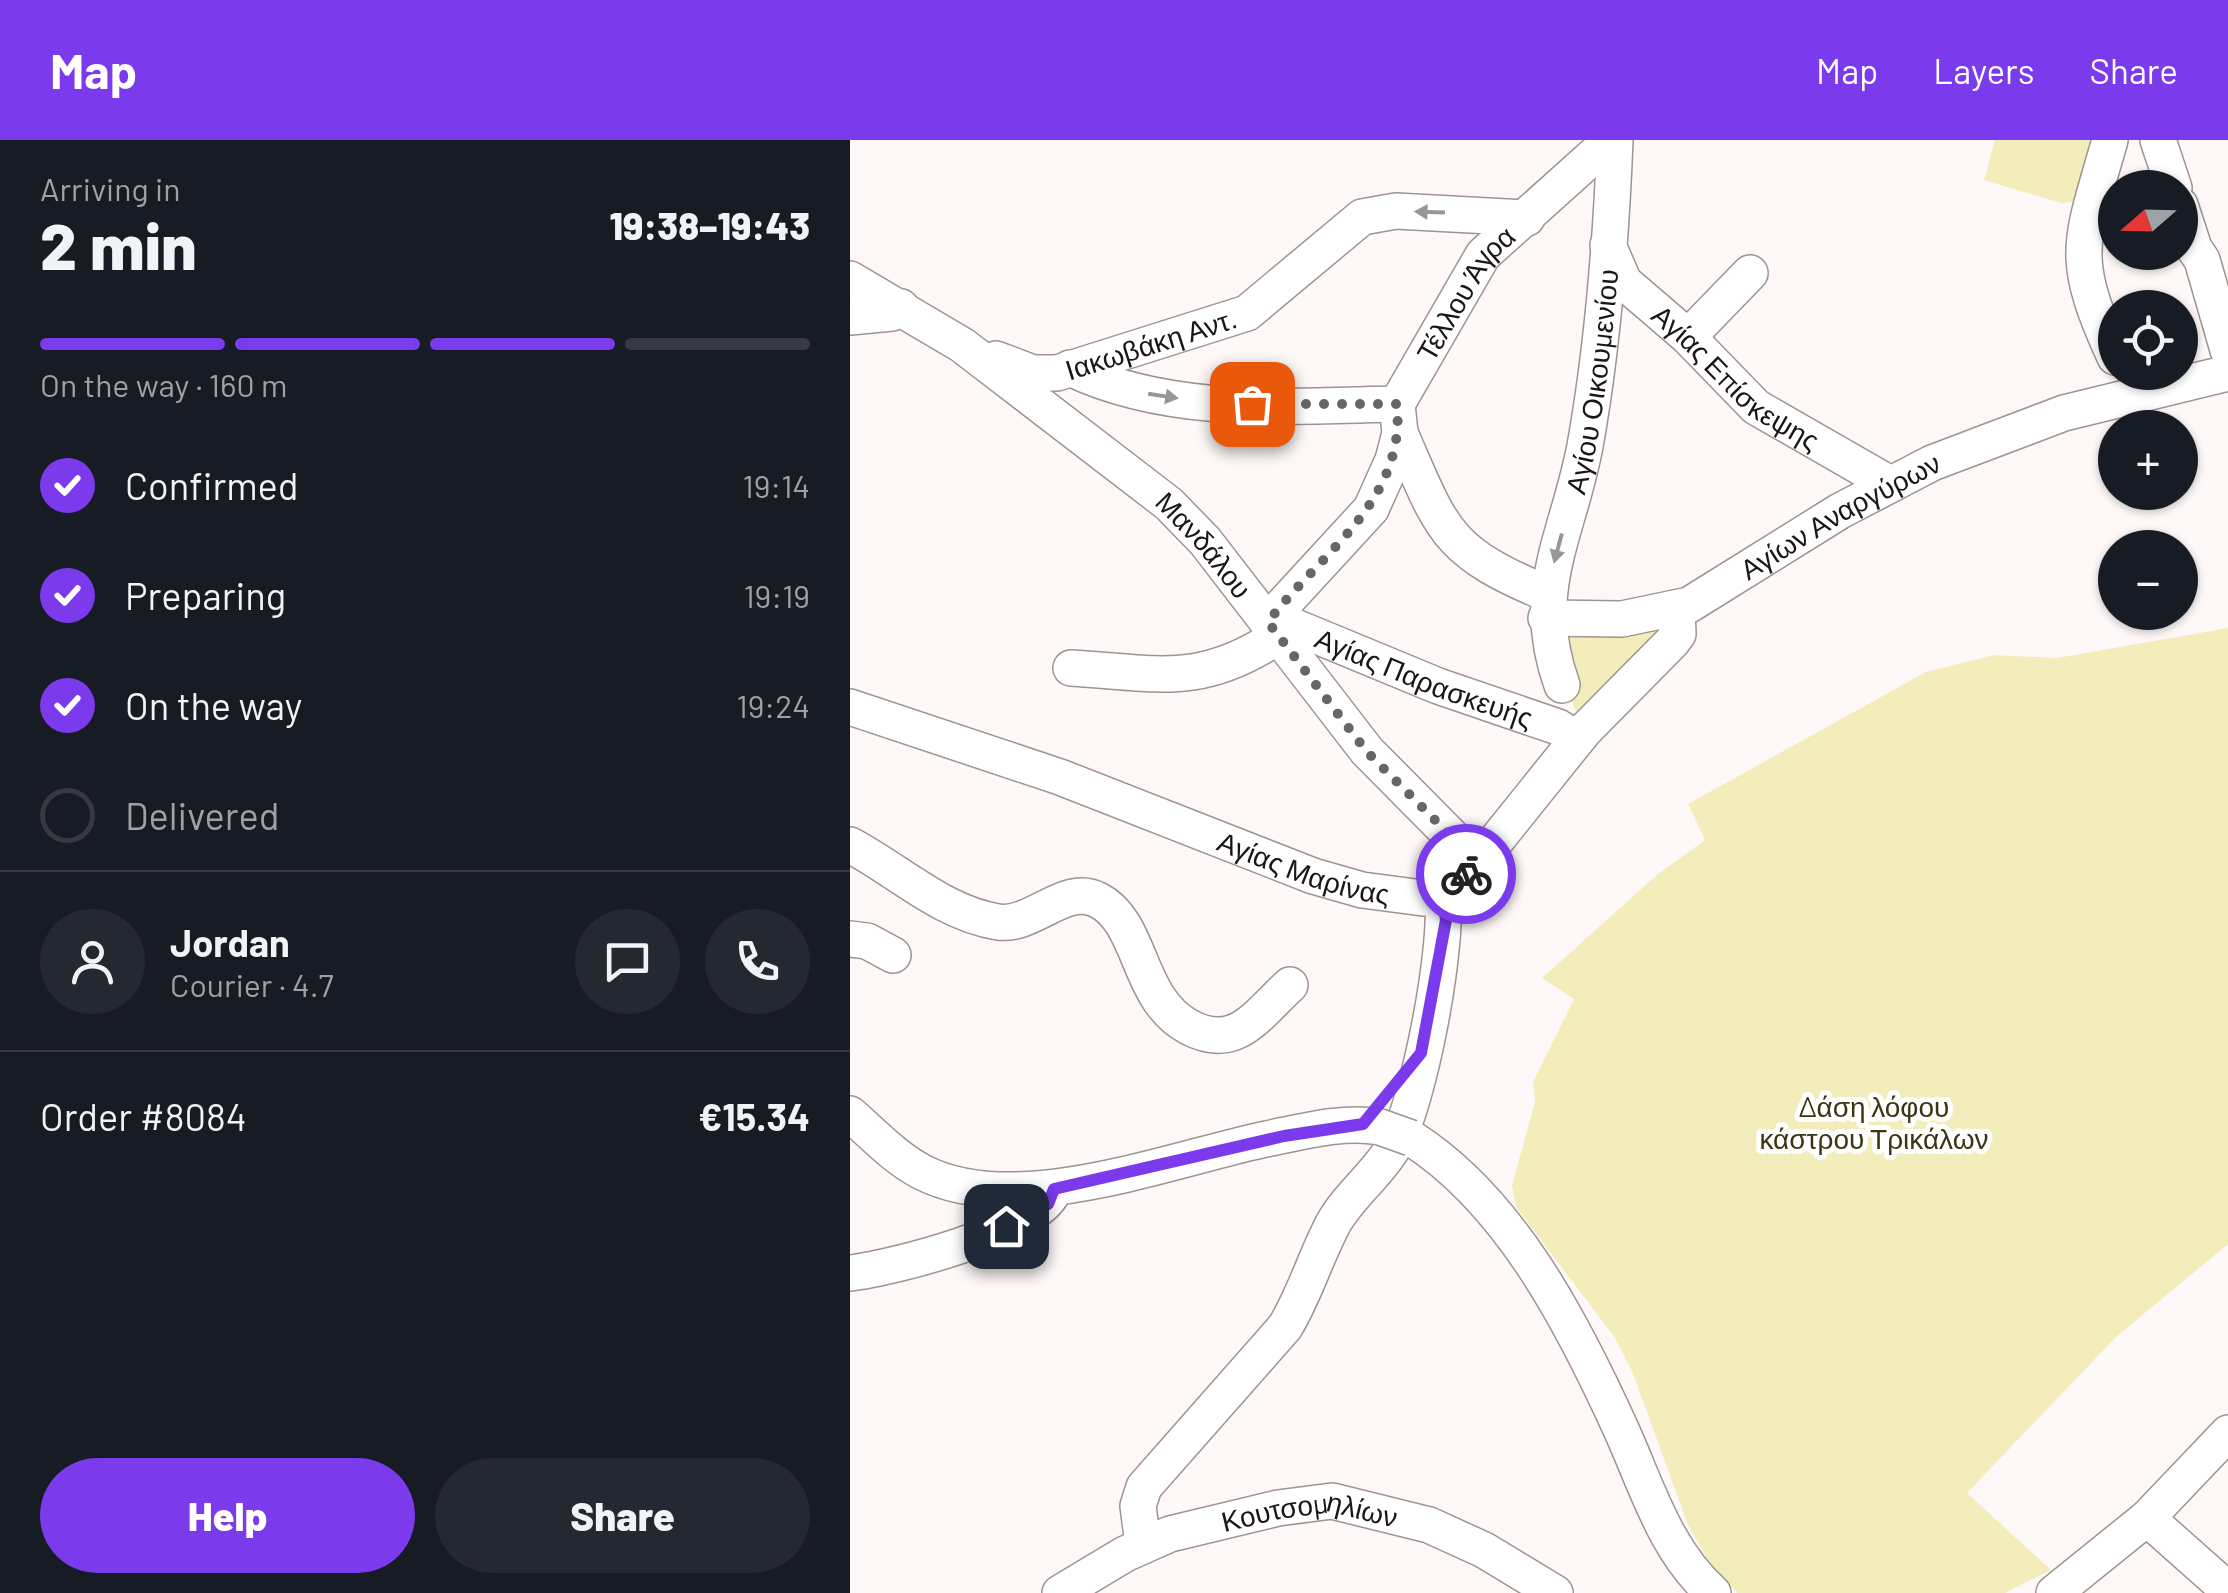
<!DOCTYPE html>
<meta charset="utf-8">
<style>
:root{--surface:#171b24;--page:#242831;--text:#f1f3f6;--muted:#9ea1a6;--line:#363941;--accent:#7c3aed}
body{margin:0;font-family:Barlow,sans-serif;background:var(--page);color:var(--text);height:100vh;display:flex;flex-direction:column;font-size:38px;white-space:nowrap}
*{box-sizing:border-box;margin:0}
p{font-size:32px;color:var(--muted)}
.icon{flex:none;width:55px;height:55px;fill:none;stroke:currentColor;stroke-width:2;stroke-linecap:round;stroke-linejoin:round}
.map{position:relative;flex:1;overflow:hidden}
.side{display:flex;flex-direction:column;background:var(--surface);width:850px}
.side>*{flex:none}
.needle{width:65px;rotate:250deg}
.buttons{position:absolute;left:1248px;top:30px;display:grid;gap:20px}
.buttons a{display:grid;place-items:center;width:100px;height:100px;border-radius:50%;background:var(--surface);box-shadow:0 2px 8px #0004;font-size:50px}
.pin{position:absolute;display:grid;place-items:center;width:85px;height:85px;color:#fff;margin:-42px;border-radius:20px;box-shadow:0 5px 15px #0006}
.courier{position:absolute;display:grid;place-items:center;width:100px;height:100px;margin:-50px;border:8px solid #7c3aed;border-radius:50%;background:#fff;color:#222;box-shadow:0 2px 12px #0007}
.headline em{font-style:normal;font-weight:800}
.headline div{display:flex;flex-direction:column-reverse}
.headline{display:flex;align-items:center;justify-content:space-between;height:170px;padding:0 40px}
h1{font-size:65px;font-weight:800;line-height:75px}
.bar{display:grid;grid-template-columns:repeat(4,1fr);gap:15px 10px;align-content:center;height:120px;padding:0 40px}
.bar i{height:12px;border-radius:8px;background:var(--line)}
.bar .on{background:var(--accent)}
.bar p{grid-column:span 4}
.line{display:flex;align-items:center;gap:25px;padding:0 40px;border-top:2px solid var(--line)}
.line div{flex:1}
.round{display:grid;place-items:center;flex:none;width:105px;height:105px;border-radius:52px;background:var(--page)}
ol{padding:0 40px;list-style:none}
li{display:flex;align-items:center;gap:30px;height:110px}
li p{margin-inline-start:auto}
li .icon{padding:10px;border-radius:50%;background:var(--accent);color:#fff;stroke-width:4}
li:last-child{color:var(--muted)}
li i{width:55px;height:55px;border:5px solid var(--line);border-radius:50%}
.action{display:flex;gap:20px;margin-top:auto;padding:20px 40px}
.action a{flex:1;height:115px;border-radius:60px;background:var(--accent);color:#fff;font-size:40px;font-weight:800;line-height:115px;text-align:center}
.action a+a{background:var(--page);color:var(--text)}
header{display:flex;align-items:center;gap:60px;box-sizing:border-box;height:140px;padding:0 50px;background:var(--accent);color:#fff}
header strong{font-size:48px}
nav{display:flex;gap:55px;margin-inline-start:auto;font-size:35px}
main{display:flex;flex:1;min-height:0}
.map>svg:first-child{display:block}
.green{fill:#f3edbb}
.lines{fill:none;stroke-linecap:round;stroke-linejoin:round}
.minor-casing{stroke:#9e9491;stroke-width:38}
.minor{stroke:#fff;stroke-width:35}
.minor-bridge-casing{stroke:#9e9491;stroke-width:38;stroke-linecap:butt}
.minor-bridge{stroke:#fff;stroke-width:35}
.oneway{fill:#989696}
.done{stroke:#6a6564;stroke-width:10;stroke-dasharray:0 18}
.route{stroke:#7c3aed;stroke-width:12}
.labels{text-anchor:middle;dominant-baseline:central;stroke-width:10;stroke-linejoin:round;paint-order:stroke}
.street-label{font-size:28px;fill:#1a1615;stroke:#fff}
.park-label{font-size:28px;fill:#3a3614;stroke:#fff}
</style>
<header>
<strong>Map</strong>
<nav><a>Map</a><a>Layers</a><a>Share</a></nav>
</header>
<main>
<section class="side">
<div class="headline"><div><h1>2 min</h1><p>Arriving in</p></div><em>19:38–19:43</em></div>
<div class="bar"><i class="on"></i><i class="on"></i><i class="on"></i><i></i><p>On the way · 160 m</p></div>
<ol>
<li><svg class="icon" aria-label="check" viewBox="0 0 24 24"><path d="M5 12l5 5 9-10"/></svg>Confirmed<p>19:14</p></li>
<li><svg class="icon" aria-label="check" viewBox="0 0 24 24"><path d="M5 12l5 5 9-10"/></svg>Preparing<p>19:19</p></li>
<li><svg class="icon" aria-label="check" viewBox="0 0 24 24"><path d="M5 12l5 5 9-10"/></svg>On the way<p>19:24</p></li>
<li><i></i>Delivered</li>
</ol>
<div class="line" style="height:180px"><a class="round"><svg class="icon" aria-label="person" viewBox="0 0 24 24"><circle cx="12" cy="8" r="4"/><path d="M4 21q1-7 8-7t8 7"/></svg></a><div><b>Jordan</b><p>Courier · 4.7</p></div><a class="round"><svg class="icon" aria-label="chat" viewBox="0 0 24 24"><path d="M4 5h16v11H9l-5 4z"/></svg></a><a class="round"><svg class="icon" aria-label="phone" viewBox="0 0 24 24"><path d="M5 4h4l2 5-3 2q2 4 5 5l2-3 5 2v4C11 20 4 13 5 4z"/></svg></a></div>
<div class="line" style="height:130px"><div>Order #8084</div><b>€15.34</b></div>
<div class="action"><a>Help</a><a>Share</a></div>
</section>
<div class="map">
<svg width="1378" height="1453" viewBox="0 0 1378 1453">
<rect width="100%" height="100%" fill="#fef9f8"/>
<path class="green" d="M1145,0H1242L1228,61L1211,63L1134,40Z
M827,468L734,591L698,504L741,480Z
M1378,488V1104L1266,1197L1117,1353L1201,1430L1155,1453H887L859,1422L838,1385L782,1231L765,1198L666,1067L662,1045L685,962L683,942L724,859L692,838L808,734L855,700L838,664L1076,532L1144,515L1207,518Z"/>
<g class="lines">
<g class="minor-casing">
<g id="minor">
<path d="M1260,0C1231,103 1218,115 1265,217"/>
<path d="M1308,0L1324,48"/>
<path d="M1330,65L1344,108L1352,120L1378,210"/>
<path id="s1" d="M758,105L774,142L838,197L906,267L1040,344"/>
<path id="s2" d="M0,139L112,205L319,364L355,401L517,611L628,723"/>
<path d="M0,177L42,173L51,167"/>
<path d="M838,197L900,133"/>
<path id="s3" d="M146,219L183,233H207L397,173L512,77L546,71L677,78"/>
<path d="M220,228C320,276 440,266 547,264"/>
<path d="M550,293C593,392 595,411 698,454"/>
<path id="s4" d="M421,477L588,546L708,587L727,599"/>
<path id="s5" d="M696,478L772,479L839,465L990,371L1082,323L1214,273L1378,233"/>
<path id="s6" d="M417,482L521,369L543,320L550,293L547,264L633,115L761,0"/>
<path d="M221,528C308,533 349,548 427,497"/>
<path id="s7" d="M712,545C678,451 718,396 735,306C753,206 761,101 765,0"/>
<path id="s8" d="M0,567L210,637L463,736L512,750L573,758L592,753L628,723L734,591L822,502L828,494L827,468"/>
<path d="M0,705C49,731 92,773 148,782C183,787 215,743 248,760C293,783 286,859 339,887C386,912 407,875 440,845"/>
<path d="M0,799L17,801L43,815"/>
<path d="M0,974C23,994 45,1018 72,1032C165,1080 318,1020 416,999C452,992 493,980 530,987"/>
<path d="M561,998C660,1061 723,1184 770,1287C797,1346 814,1409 863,1453"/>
<path d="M0,1133C40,1129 195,1089 204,1049"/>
<path d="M1297,1378L1378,1450"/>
<path d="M293,1404L288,1366L294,1347L435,1187C455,1154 465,1118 483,1084C499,1055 528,1034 544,1006C569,964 600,800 592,753"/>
<path id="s9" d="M210,1453L275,1414L320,1394L428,1368L482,1361L579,1385L634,1410L705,1453"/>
<path d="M1204,1453L1297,1378L1378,1293"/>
</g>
</g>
<use href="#minor" class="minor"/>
<g class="minor-bridge-casing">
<path id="minor-bridge" d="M530,987L561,998"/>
</g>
<use href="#minor-bridge" class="minor-bridge"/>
</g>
<defs><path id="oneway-solid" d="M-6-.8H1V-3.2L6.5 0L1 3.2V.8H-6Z" transform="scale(2.5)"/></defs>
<g class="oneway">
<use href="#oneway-solid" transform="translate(580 72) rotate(-178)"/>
<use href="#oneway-solid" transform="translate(313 256) rotate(9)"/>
<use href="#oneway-solid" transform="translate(708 408) rotate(105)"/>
</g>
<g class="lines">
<path class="done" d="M402,264H547C556,362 471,412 418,482L517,612L628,723L616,734"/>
<path class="route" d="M156,1086L198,1064L204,1049L434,996L513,984L571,913L596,780L592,753L616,734"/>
</g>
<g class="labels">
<g class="street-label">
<text stroke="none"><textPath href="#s6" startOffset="395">Τέλλου Άγρα</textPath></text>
<text stroke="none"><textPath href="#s3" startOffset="162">Ιακωβάκη Αντ.</textPath></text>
<text stroke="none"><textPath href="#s1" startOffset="188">Αγίας Επίσκεψης</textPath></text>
<text stroke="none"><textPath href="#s7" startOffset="310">Αγίου Οικουμενίου</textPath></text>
<text stroke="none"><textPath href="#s5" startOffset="320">Αγίων Αναργύρων</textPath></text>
<text stroke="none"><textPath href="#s2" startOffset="445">Μανδάλου</textPath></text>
<text stroke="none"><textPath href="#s4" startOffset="165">Αγίας Παρασκευής</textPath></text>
<text stroke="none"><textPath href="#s8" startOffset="482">Αγίας Μαρίνας</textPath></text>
<text stroke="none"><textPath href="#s9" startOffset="268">Κουτσομηλίων</textPath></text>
</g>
<g class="park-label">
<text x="1024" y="966">Δάση λόφου<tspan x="1024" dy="32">κάστρου Τρικάλων</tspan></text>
</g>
</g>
</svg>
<div class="buttons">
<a><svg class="needle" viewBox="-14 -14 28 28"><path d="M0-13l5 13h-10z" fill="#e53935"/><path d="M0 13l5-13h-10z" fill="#9ea1a6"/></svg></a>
<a><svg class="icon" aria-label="locate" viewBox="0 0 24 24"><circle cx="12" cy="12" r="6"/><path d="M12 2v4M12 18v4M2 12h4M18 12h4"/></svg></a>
<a>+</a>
<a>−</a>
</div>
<div class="pin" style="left:402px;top:264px;background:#ea580c"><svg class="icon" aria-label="bag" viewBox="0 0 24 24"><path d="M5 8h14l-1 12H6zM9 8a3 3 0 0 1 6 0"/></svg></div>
<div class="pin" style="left:156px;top:1086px;background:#1f2937"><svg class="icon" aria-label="home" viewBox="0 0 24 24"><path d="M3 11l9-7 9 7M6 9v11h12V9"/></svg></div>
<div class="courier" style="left:616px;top:734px"><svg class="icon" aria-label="bike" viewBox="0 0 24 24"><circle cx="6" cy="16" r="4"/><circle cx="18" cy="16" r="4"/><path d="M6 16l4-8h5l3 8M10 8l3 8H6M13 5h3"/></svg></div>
</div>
</main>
